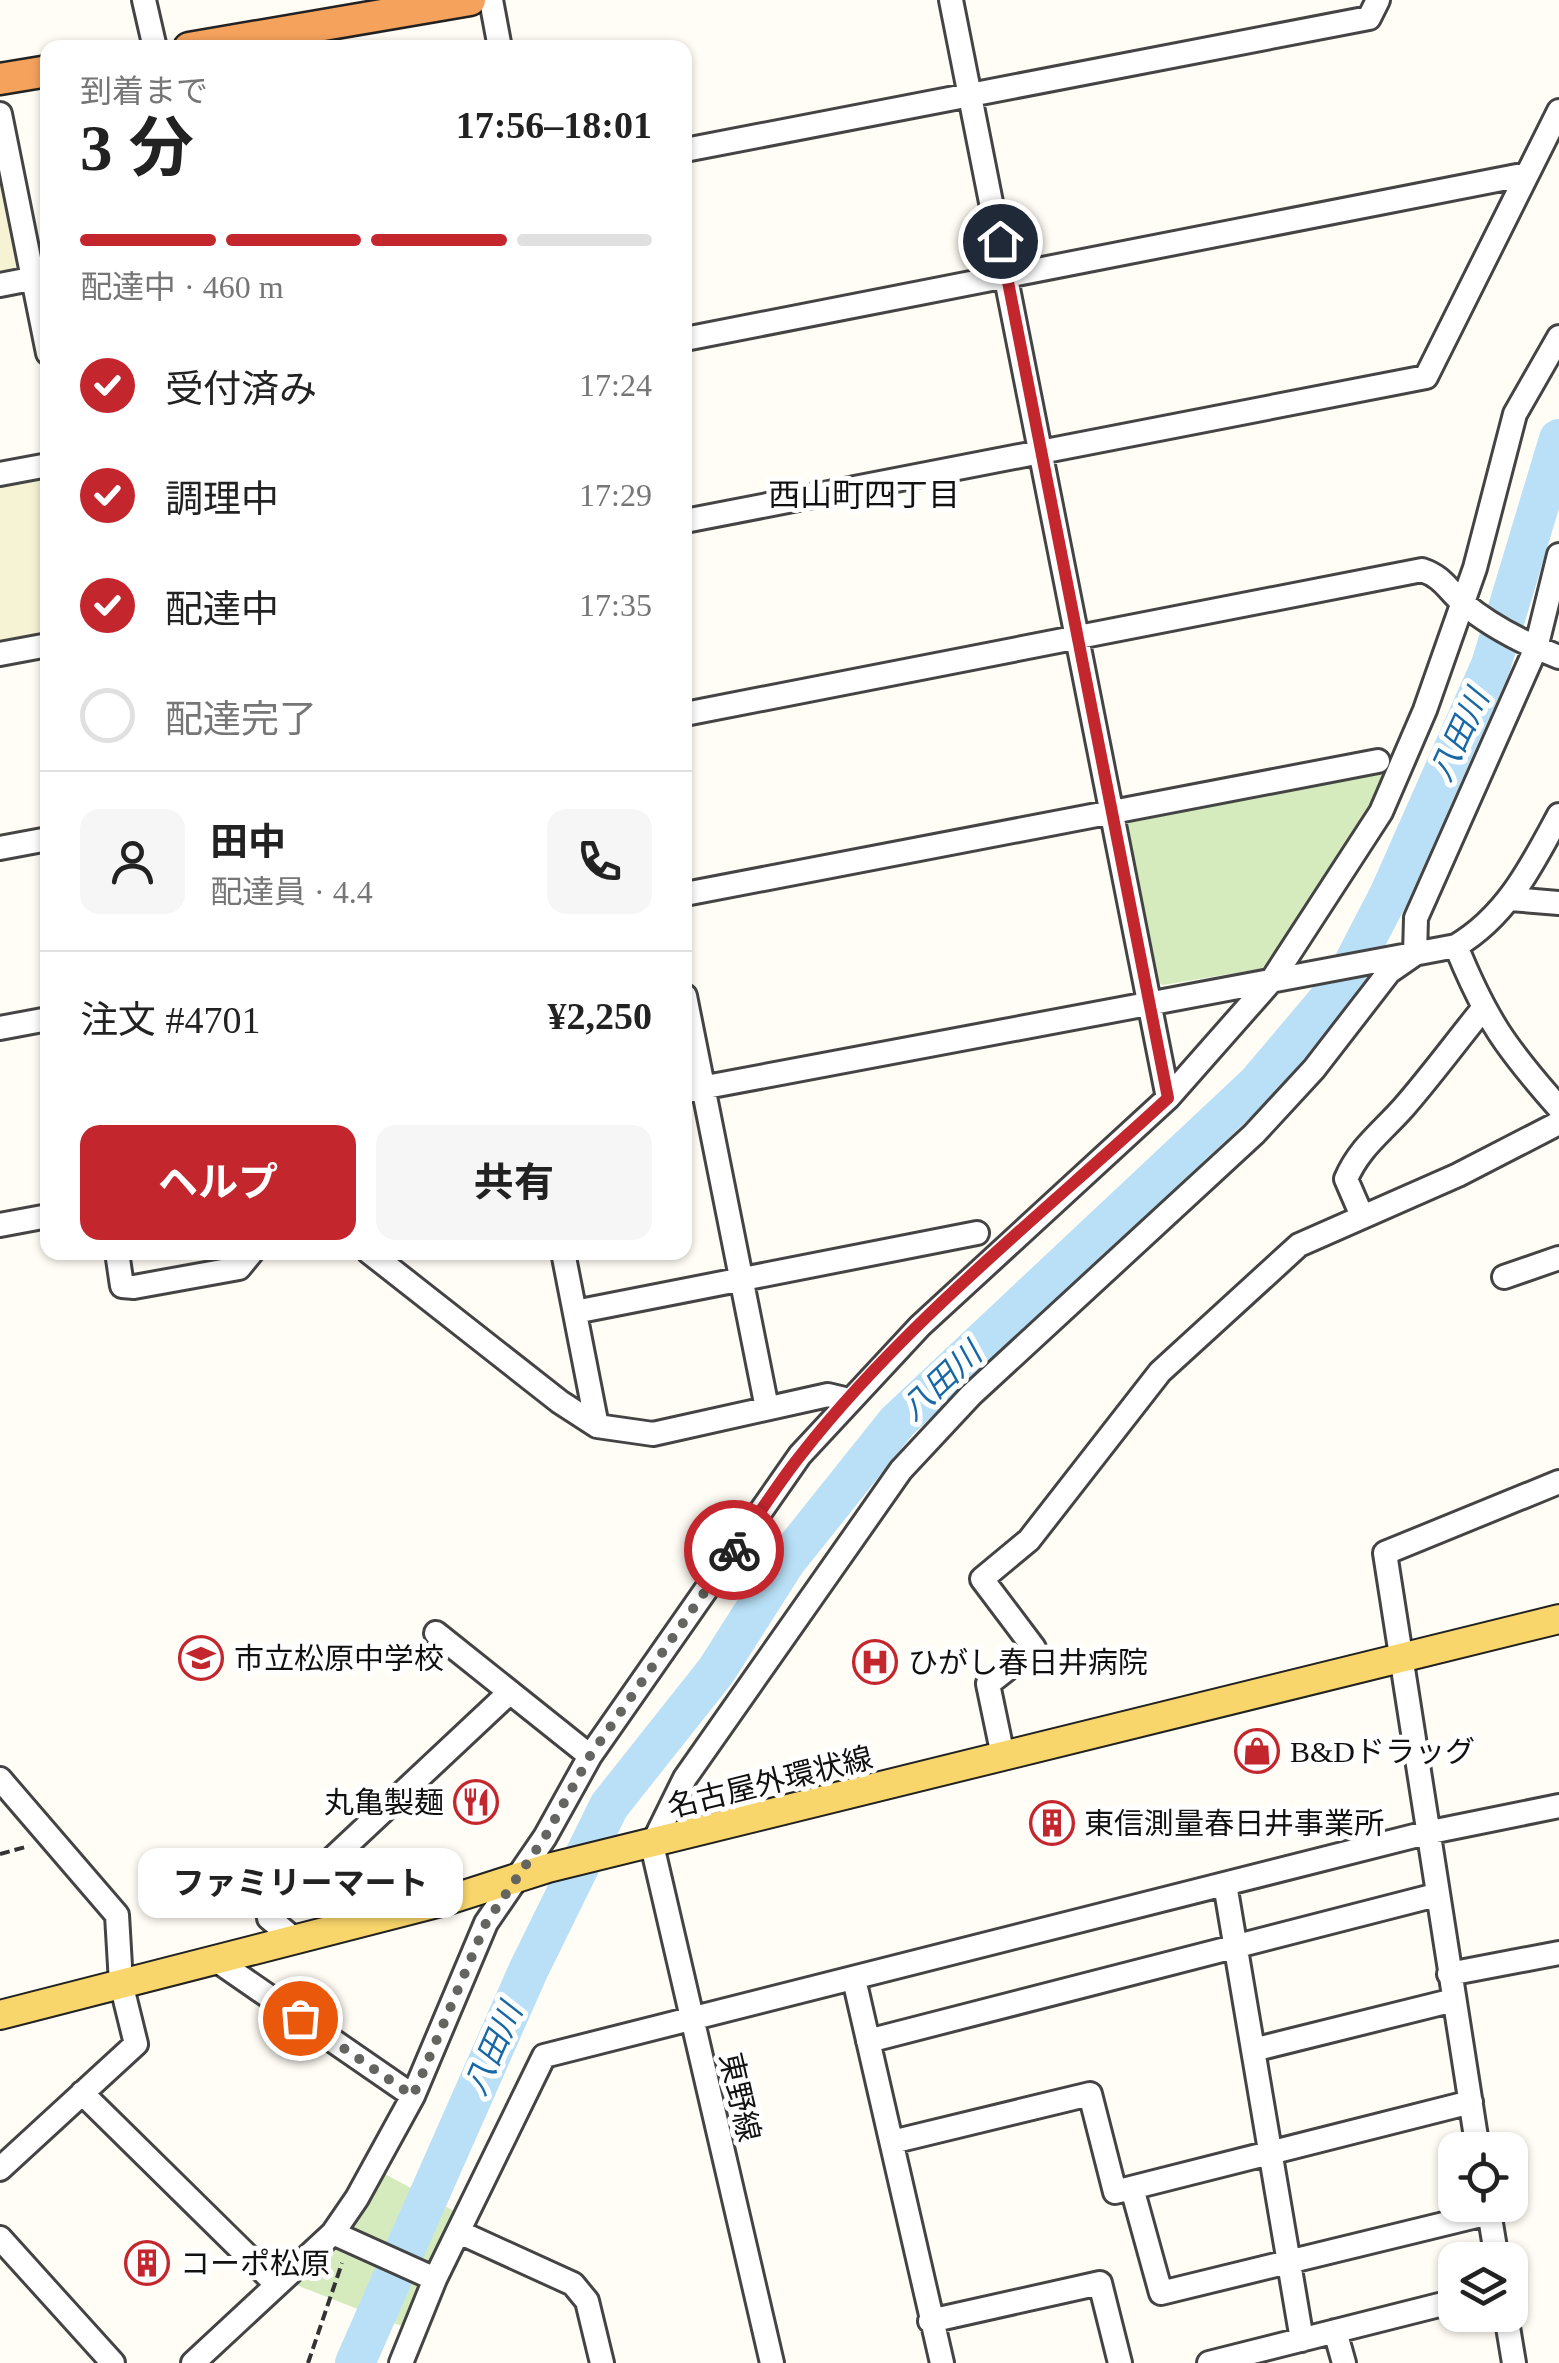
<!DOCTYPE html>
<html lang="ja">
<meta charset="utf-8">
<style>
:root{--surface:#fff;--page:#f6f6f6;--text:#222;--muted:#767676;--line:#e0e0e0;--accent:#c4262e}
body{margin:0;font-family:"Times New Roman","Noto Sans JP",serif;background:var(--page);color:var(--text);height:100vh;display:flex;flex-direction:column;font-size:38px;white-space:nowrap}
*{box-sizing:border-box;margin:0}
p{font-size:32px;color:var(--muted)}
.icon{flex:none;width:55px;height:55px;fill:none;stroke:currentColor;stroke-width:2;stroke-linecap:round;stroke-linejoin:round}
.map{position:relative;flex:1;overflow:hidden}
.side{position:absolute;left:40px;top:40px;width:652px;height:1220px;display:flex;flex-direction:column;background:var(--surface);border-radius:20px;box-shadow:0 2px 8px #0004}
.side>*{flex:none}
.buttons{position:absolute;left:1438px;top:2132px;display:grid;gap:20px}
.buttons a{display:grid;place-items:center;width:90px;height:90px;border-radius:20px;background:var(--surface);box-shadow:0 2px 8px #0004;font-size:50px}
.pin{position:absolute;display:grid;place-items:center;width:85px;height:85px;color:#fff;margin:-42px;border:5px solid #fff;border-radius:50%;box-shadow:0 2px 10px #0007}
.courier{position:absolute;display:grid;place-items:center;width:100px;height:100px;margin:-50px;border:8px solid #c4262e;border-radius:50%;background:#fff;color:#222;box-shadow:0 2px 12px #0007}
.bubble{position:absolute;height:70px;border-radius:20px;background:var(--surface);box-shadow:0 2px 8px #0004;font-size:32px;font-weight:700;line-height:70px;text-align:center}
.head em{font-style:normal;font-weight:700}
.head div{display:flex;flex-direction:column-reverse}
.head{display:flex;align-items:center;justify-content:space-between;height:170px;padding:0 40px}
h1{font-size:65px;font-weight:700;line-height:75px}
.bar{display:grid;grid-template-columns:repeat(4,1fr);gap:15px 10px;align-content:center;height:120px;padding:0 40px}
.bar i{height:12px;border-radius:8px;background:var(--line)}
.bar .active{background:var(--accent)}
.bar p{grid-column:span 4}
.line{display:flex;align-items:center;gap:25px;padding:0 40px;border-top:2px solid var(--line)}
.line div{flex:1}
.round{display:grid;place-items:center;flex:none;width:105px;height:105px;border-radius:20px;background:var(--page)}
ol{padding:0 40px;list-style:none}
li{display:flex;align-items:center;gap:30px;height:110px}
li p{margin-inline-start:auto}
li .icon{padding:10px;border-radius:50%;background:var(--accent);color:#fff;stroke-width:4}
li:last-child{color:var(--muted)}
li i{width:55px;height:55px;border:5px solid var(--line);border-radius:50%}
.button{display:flex;gap:20px;margin-top:auto;padding:20px 40px}
.button a{flex:1;height:115px;border-radius:20px;background:var(--accent);color:#fff;font-size:40px;font-weight:700;line-height:115px;text-align:center}
.button a+a{background:var(--page);color:var(--text)}
.map>svg:first-child{display:block}
.farmland{fill:#f6f3d4}
.green{fill:#d5ebbd}
.lines{fill:none;stroke-linecap:round;stroke-linejoin:round}
.river{stroke:#b9e0f7;stroke-width:40}
.minor-casing{stroke:#444;stroke-width:28}
.major-casing{stroke:#222;stroke-width:32}
.highway-casing{stroke:#222;stroke-width:35}
.path{stroke:#333;stroke-width:4;stroke-dasharray:10 5;stroke-linecap:butt}
.minor{stroke:#fff;stroke-width:22}
.major{stroke:#f9d66b;stroke-width:28}
.highway{stroke:#f5a25d;stroke-width:30}
.done{stroke:#646461;stroke-width:10;stroke-dasharray:0 18}
.route{stroke:#c4262e;stroke-width:12}
.labels{text-anchor:middle;dominant-baseline:central;stroke-width:10;stroke-linejoin:round;paint-order:stroke}
.poi-label{font-size:30px;fill:#111;stroke:#fff;text-anchor:start}
.street-label{font-size:30px;fill:#111;stroke:#fff}
.neighbourhood-label{font-size:32px;fill:#111;stroke:#fff}
.water-label{font-size:32px;font-style:italic;fill:#1768a6;stroke:#fff}
</style>
<div class="map">
<svg width="1559" height="2363" viewBox="0 0 1559 2363">
<rect width="100%" height="100%" fill="#fffdf5"/>
<path class="farmland" d="M0,114L33,278L0,285Z
M47,465V645L0,654V474Z"/>
<path class="green" d="M1395,762C1365,837 1315,903 1266,968L1163,985L1154,980L1122,815Z
M381,2172L456,2212L404,2327L291,2283Z"/>
<g class="lines">
<path class="river" d="M355,2363L528,1971L609,1806L716,1671L786,1561L897,1422L1258,1083L1345,980L1389,895L1491,665L1559,439"/>
<g class="minor-casing">
<path id="minor" d="M144,0L155,48
M491,0L500,48
M0,114L48,353
M685,150L1369,18L1378,0
M0,285L46,276
M685,339L1527,174
M0,474L48,465
M685,521L1426,377L1559,111
M0,654L48,645
M685,714L1422,570C1443,577 1447,589 1463,603C1490,626 1526,644 1559,657
M0,848L48,839
M685,894L1378,761
M1510,899L1559,903
M1456,946C1486,1020 1506,1048 1559,1108
M685,996L767,1408
M0,1028L48,1019
M685,1091L1456,946C1507,916 1532,865 1559,815
M1168,1098L1272,980L1381,812L1425,710L1475,568L1515,414L1559,337
M1362,1216L1346,1179C1359,1148 1382,1132 1404,1107C1431,1076 1456,1042 1482,1010
M0,1225L48,1216
M117,1252L122,1286L134,1287L239,1268L252,1252
M369,1252L560,1402L597,1426L653,1434L828,1395L849,1400
M563,1252L597,1426
M1504,1277L1559,1258
M575,1312L977,1233
M436,1633L590,1756
M1003,1756L988,1684L1034,1648L982,1579L1029,1540L1160,1372L1299,1245L1458,1175L1559,1123
M0,1779L117,1915L121,1983L136,2044L0,2169
M1225,1884L1302,2340
M294,1939L269,1918L510,1692
M216,1960L413,2096
M1449,1974L1559,1953
M854,1979L942,2363
M868,2041L1436,1895
M1253,2050L1454,2000
M82,2093L275,2283
M892,2142L1090,2094L1115,2192L1471,2102
M1478,2150L1385,1553L1559,1482
M1132,2188L1161,2293L1489,2213
M1488,2205L1497,2260
M459,2232L573,2284L587,2301L602,2363
M333,2233L435,2279
M0,2238L113,2363
M1506,2315L1514,2363
M930,2321L1100,2283L1120,2363
M1335,2331L1344,2363
M193,2363L333,2233L357,2198L413,2096L486,1923L545,1837L590,1756L800,1455L920,1326L1168,1098L951,0
M401,2363L435,2279L544,2056L1426,1833L1559,1806
M772,2363L652,1845L685,1778L901,1470L971,1395L1254,1134L1314,1069L1389,972L1415,954L1416,918L1536,648L1559,555
M1209,2363L1455,2301"/>
</g>
<g class="major-casing">
<path id="major" d="M0,2015L445,1901L548,1868L1559,1619"/>
</g>
<g class="highway-casing">
<path id="highway" d="M189,48L470,0
M0,79L48,71"/>
</g>
<path class="path" d="M0,1854L29,1846
M308,2363L342,2263"/>
<use href="#minor" class="minor"/>
<use href="#major" class="major"/>
<use href="#highway" class="highway"/>
</g>
<g class="lines">
<path class="done" d="M300,2018L413,2096L486,1923L545,1837L590,1756L734,1550"/>
<path class="route" d="M734,1550C756,1519 776,1486 800,1456C904,1322 1044,1213 1168,1098L1000,241"/>
</g>
<defs>
<g id="school-ring" transform="scale(2.25)"><circle r="9.5" fill="#fff" stroke="#c4262e" stroke-width="1.5"/><path d="M0-5L7-2L0 1L-7-2ZM-4 1L0 2.5L4 1V4Q0 6-4 4Z" fill="#c4262e"/></g>
<g id="hospital-ring" transform="scale(2.25)"><circle r="9.5" fill="#fff" stroke="#c4262e" stroke-width="1.5"/><path d="M-5-5h3v3.5h4V-5h3V5h-3V1.5h-4V5h-3Z" fill="#c4262e"/></g>
<g id="shop-ring" transform="scale(2.25)"><circle r="9.5" fill="#fff" stroke="#c4262e" stroke-width="1.5"/><path d="M-5-2.5h2.3a2.7 3.5 0 0 1 5.4 0H5L5.5 6h-11ZM-1.5-2.5h3a1.5 2.3 0 0 0-3 0Z" fill="#c4262e"/></g>
<g id="restaurant-ring" transform="scale(2.25)"><circle r="9.5" fill="#fff" stroke="#c4262e" stroke-width="1.5"/><path d="M-5-6h1v4h1v-4h1v4h1v-4h1v5L-1.5 .5V6h-2V.5L-5-1ZM5-6V6H3V1.5H1.5Q1.5-4 5-6Z" fill="#c4262e"/></g>
<g id="building-ring" transform="scale(2.25)"><circle r="9.5" fill="#fff" stroke="#c4262e" stroke-width="1.5"/><path d="M-4-6H4V6H1V3H-1V6H-4ZM-2.5-4.3h1.7v1.8h-1.7ZM.8-4.3h1.7v1.8H.8ZM-2.5-1h1.7V.8h-1.7ZM.8-1h1.7V.8H.8Z" fill="#c4262e"/></g>
</defs>
<g fill-rule="evenodd">
<use href="#school-ring" x="201" y="1658"/>
<use href="#hospital-ring" x="875" y="1662"/>
<use href="#shop-ring" x="1257" y="1751"/>
<use href="#restaurant-ring" x="476" y="1802"/>
<use href="#building-ring" x="1052" y="1823"/>
<use href="#building-ring" x="147" y="2263"/>
</g>
<g class="labels">
<g class="poi-label">
<text x="234" y="1658">市立松原中学校</text>
<text x="908" y="1662">ひがし春日井病院</text>
<text x="1290" y="1751">B&amp;Dドラッグ</text>
<text x="444" y="1802" text-anchor="end">丸亀製麺</text>
<text x="1084" y="1823">東信測量春日井事業所</text>
<text x="180" y="2263">コーポ松原</text>
</g>
<g class="street-label">
<text transform="translate(770 1782) rotate(-14)">名古屋外環状線</text>
<text transform="translate(740 2097) rotate(77)">東野線</text>
</g>
<g class="neighbourhood-label">
<text x="864" y="495">西山町四丁目</text>
</g>
<g class="water-label">
<text transform="translate(1459 735) rotate(-65)">八田川</text>
<text transform="translate(941 1381) rotate(-43)">八田川</text>
<text transform="translate(493 2049) rotate(-66)">八田川</text>
</g>
</g>
</svg>
<div class="buttons">
<a><svg class="icon" aria-label="locate" viewBox="0 0 24 24"><circle cx="12" cy="12" r="6"/><path d="M12 2v4M12 18v4M2 12h4M18 12h4"/></svg></a>
<a><svg class="icon" aria-label="layers" viewBox="0 0 24 24"><path d="M12 4l9 5-9 5-9-5zM3 14l9 5 9-5"/></svg></a>
</div>
<div class="pin" style="left:300px;top:2018px;background:#ea580c"><svg class="icon" aria-label="bag" viewBox="0 0 24 24"><path d="M5 8h14l-1 12H6zM9 8a3 3 0 0 1 6 0"/></svg></div>
<div class="pin" style="left:1000px;top:241px;background:#1f2937"><svg class="icon" aria-label="home" viewBox="0 0 24 24"><path d="M3 11l9-7 9 7M6 9v11h12V9"/></svg></div>
<div class="courier" style="left:734px;top:1550px"><svg class="icon" aria-label="bike" viewBox="0 0 24 24"><circle cx="6" cy="16" r="4"/><circle cx="18" cy="16" r="4"/><path d="M6 16l4-8h5l3 8M10 8l3 8H6M13 5h3"/></svg></div>
<div class="bubble" style="left:138px;top:1848px;width:325px">ファミリーマート</div>
<section class="side">
<div class="head"><div><h1>3 分</h1><p>到着まで</p></div><em>17:56–18:01</em></div>
<div class="bar"><i class="active"></i><i class="active"></i><i class="active"></i><i></i><p>配達中 · 460 m</p></div>
<ol>
<li><svg class="icon" aria-label="check" viewBox="0 0 24 24"><path d="M5 12l5 5 9-10"/></svg>受付済み<p>17:24</p></li>
<li><svg class="icon" aria-label="check" viewBox="0 0 24 24"><path d="M5 12l5 5 9-10"/></svg>調理中<p>17:29</p></li>
<li><svg class="icon" aria-label="check" viewBox="0 0 24 24"><path d="M5 12l5 5 9-10"/></svg>配達中<p>17:35</p></li>
<li><i></i>配達完了</li>
</ol>
<div class="line" style="height:180px"><a class="round"><svg class="icon" aria-label="person" viewBox="0 0 24 24"><circle cx="12" cy="8" r="4"/><path d="M4 21q1-7 8-7t8 7"/></svg></a><div><b>田中</b><p>配達員 · 4.4</p></div><a class="round"><svg class="icon" aria-label="phone" viewBox="0 0 24 24"><path d="M5 4h4l2 5-3 2q2 4 5 5l2-3 5 2v4C11 20 4 13 5 4z"/></svg></a></div>
<div class="line" style="height:130px"><div>注文 #4701</div><b>¥2,250</b></div>
<div class="button"><a>ヘルプ</a><a>共有</a></div>
</section>
</div>
